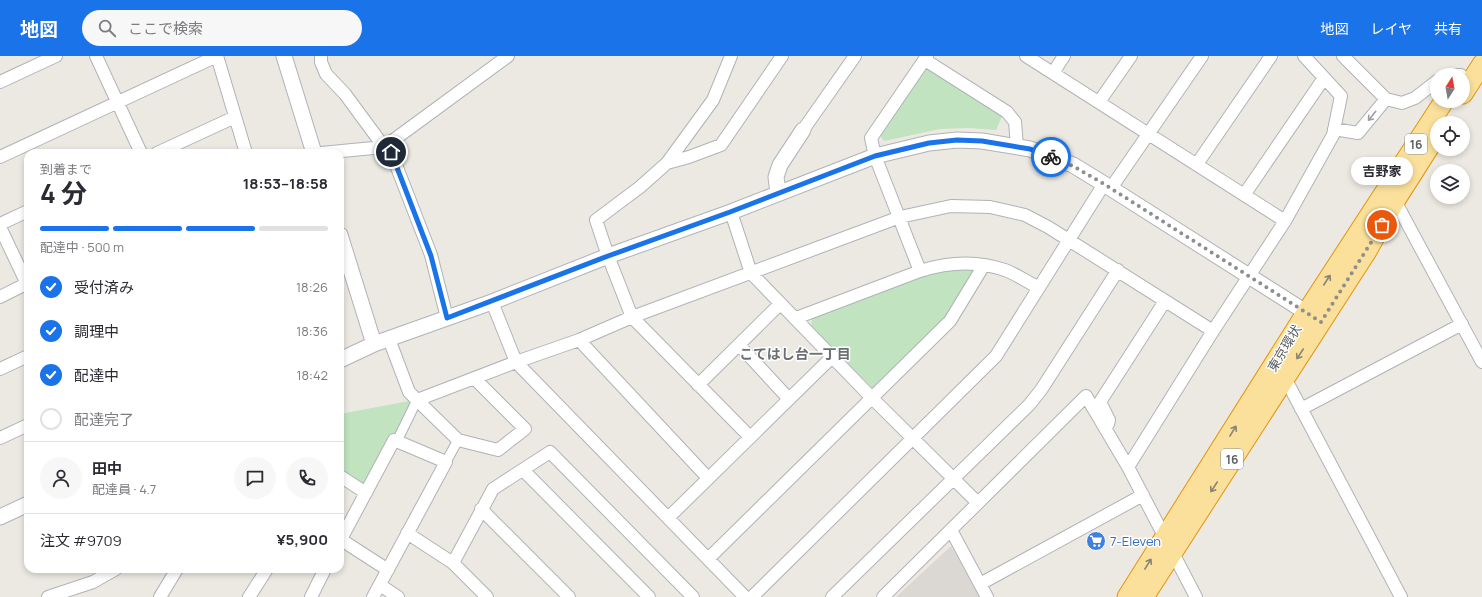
<!DOCTYPE html>
<html lang="ja">
<meta charset="utf-8">
<style>
:root{--surface:#fff;--page:#f7f7f7;--text:#2b2b33;--muted:#7c7c81;--line:#e1e1e2;--accent:#1a73e8}
body{margin:0;font-family:Manrope,"Noto Sans JP",sans-serif;background:var(--page);color:var(--text);height:100vh;display:flex;flex-direction:column;font-size:15px;white-space:nowrap}
*{box-sizing:border-box;margin:0}
p{font-size:13px;color:var(--muted)}
.icon{flex:none;width:22px;height:22px;fill:none;stroke:currentColor;stroke-width:2;stroke-linecap:round;stroke-linejoin:round}
.map{position:relative;flex:1;overflow:hidden}
.details{position:absolute;left:24px;top:93px;width:320px;height:424px;display:flex;flex-direction:column;background:var(--surface);border-radius:12px;box-shadow:0 2px 6px #0003}
.details>*{flex:none}
.needle{width:26px;rotate:11deg}
.buttons{position:absolute;left:1430px;top:12px;display:grid;gap:8px}
.buttons a{display:grid;place-items:center;width:40px;height:40px;border-radius:50%;background:var(--surface);box-shadow:0 2px 6px #0003;font-size:20px}
.pin{position:absolute;display:grid;place-items:center;width:34px;height:34px;color:#fff;margin:-17px;border:2px solid #fff;border-radius:50%;box-shadow:0 1px 4px #0007}
.courier{position:absolute;display:grid;place-items:center;width:40px;height:40px;margin:-20px;border:3px solid #1a73e8;border-radius:50%;background:#fff;color:#222;box-shadow:0 1px 5px #0007}
.bubble{position:absolute;height:28px;border-radius:14px;background:var(--surface);box-shadow:0 2px 6px #0003;font-size:13px;font-weight:700;line-height:28px;text-align:center}
.head em{font-style:normal;font-weight:700}
.head div{display:flex;flex-direction:column-reverse}
.head{display:flex;align-items:center;justify-content:space-between;height:68px;padding:0 16px}
h1{font-size:26px;font-weight:700;line-height:30px}
.bar{display:grid;grid-template-columns:repeat(4,1fr);gap:6px 4px;align-content:center;height:48px;padding:0 16px}
.bar i{height:5px;border-radius:3px;background:var(--line)}
.bar .selected{background:var(--accent)}
.bar p{grid-column:span 4}
.line{display:flex;align-items:center;gap:10px;padding:0 16px;border-top:1px solid var(--line)}
.line div{flex:1}
.round{display:grid;place-items:center;flex:none;width:42px;height:42px;border-radius:21px;background:var(--page)}
ol{padding:0 16px;list-style:none}
li{display:flex;align-items:center;gap:12px;height:44px}
li p{margin-inline-start:auto}
li .icon{padding:4px;border-radius:50%;background:var(--accent);color:#fff;stroke-width:4}
li:last-child{color:var(--muted)}
li i{width:22px;height:22px;border:2px solid var(--line);border-radius:50%}
header{display:flex;align-items:center;gap:24px;box-sizing:border-box;height:56px;padding:0 20px;background:var(--accent);color:#fff}
header strong{font-size:19px}
nav{display:flex;gap:22px;margin-inline-start:auto;font-size:14px}
.search{width:280px;height:36px;background:var(--page);display:flex;align-items:center;gap:10px;box-sizing:border-box;padding:0 14px;border-radius:22px;color:var(--muted);font-size:15px}
.map>svg:first-child{display:block}
.industrial{fill:#dbd8d4}
.green{fill:#c1e3bf}
.lines{fill:none;stroke-linecap:round;stroke-linejoin:round}
.pedestrian-casing{stroke:#afb3b7;stroke-width:11}
.minor-casing{stroke:#afb3b7;stroke-width:14}
.tertiary-casing{stroke:#afb3b7;stroke-width:17}
.trunk-casing{stroke:#e4940a;stroke-width:21}
.pedestrian{stroke:#fff;stroke-width:9}
.minor{stroke:#fff;stroke-width:12}
.tertiary{stroke:#fff;stroke-width:15}
.trunk{stroke:#fae09a;stroke-width:19}
.oneway{stroke:#9c9ea1}
.oneway2{stroke:#8a8573}
.done{stroke:#8d8f8f;stroke-width:4;stroke-dasharray:0 7.2}
.route{stroke:#1a73e8;stroke-width:5}
.labels{text-anchor:middle;dominant-baseline:central;stroke-width:3;stroke-linejoin:round;paint-order:stroke}
.shield{fill:#fff;stroke:#8c8e91;stroke-width:1}
.shield-label{font-size:12px;font-weight:bold;fill:#5a5e62}
.street-label{font-size:13px;fill:#5a5e62;stroke:#fff}
.shop-label{font-size:13px;fill:#366cbe;stroke:#fff;text-anchor:start}
.neighbourhood-label{font-size:14px;font-weight:bold;fill:#6b7074;stroke:#fff}
</style>
<header>
<strong>地図</strong>
<div class="search"><svg class="icon" aria-label="search" viewBox="0 0 24 24"><circle cx="10" cy="10" r="6"/><path d="M15 15l6 6"/></svg>ここで検索</div>
<nav><a>地図</a><a>レイヤ</a><a>共有</a></nav>
</header>
<div class="map">
<svg width="1482" height="541" viewBox="0 0 1482 541">
<rect width="100%" height="100%" fill="#ece9e2"/>
<path class="industrial" d="M951,490L980,541H896Z"/>
<path class="green" d="M931,11L1003,58L996,74L969,72L940,73L884,85L879,78L924,12Z
M973,212L976,217L945,265L879,332L871,331L811,271L812,262L930,217L952,213Z
M409,345L411,350L365,429H359L340,417V358Z"/>
<g class="lines">
<g class="pedestrian-casing">
<path id="pedestrian" d="M397,385L417,344
M446,406L458,384"/>
</g>
<g class="minor-casing">
<path id="minor" d="M96,0L141,97
M217,0L246,97
M321,0V6L326,18L345,38L384,91L391,96L431,199L447,262
M731,0L713,44L667,107L640,131L596,164L608,200L632,261L750,381
M1026,0L1285,165
M1343,0L1386,43L1402,47L1415,42L1437,25
M925,4L1007,56L1015,66L1017,90
M1053,17L1064,0
M1458,19H1461
M0,26L56,0
M1099,46L1131,0
M1334,73L1358,77L1386,43
M803,74L855,0
M157,97L235,61
M321,97L384,91L508,0
M0,101L217,0
M667,107L689,101L721,89L782,0
M1197,108L1271,0
M1111,132L1202,0
M1244,139L1324,22
M1393,141L1482,306
M731,156L751,217L872,342L978,447
M0,168L28,155
M0,171L28,230
M920,215L875,100L871,82L927,0
M0,241L28,227
M492,246L516,306L745,541
M796,262L920,215C948,206 976,204 1005,214C1016,218 1027,226 1038,231
M389,283L409,336L417,344L458,384L498,394L525,373L475,323
M579,284L708,422
M739,289L789,343
M0,313L28,300
M1285,322L1401,541
M698,329L780,248
M417,344L516,306L579,284L632,261L900,161L951,150L990,151L1025,159L1048,171L1213,275
M1301,353L1462,268
M1108,368L1109,364L1100,346L1165,245
M0,382L28,369
M1128,411L1213,275L1285,165L1333,79L1341,40L1304,0
M523,414L649,541
M340,420L366,437
M481,453L569,541
M668,462L833,300
M951,474L987,541
M407,477L453,507L487,541
M340,483L388,514
M340,485L394,384L446,406L373,541
M708,503L950,265L984,209
M453,507L493,433L550,396L693,541
M980,528L1143,439
M380,529L398,541
M48,541L93,526L116,513
M160,541L177,513
M249,541L267,513
M311,541L325,513
M752,541L996,300L1104,128
M832,541L1029,349L1041,334L1118,214
M883,541L1086,340L1128,411L1196,541"/>
</g>
<g class="tertiary-casing">
<path id="tertiary" d="M284,0L314,97
M778,137L776,121L780,109L803,74
M340,179L374,288
M340,304L374,288L492,246L608,200L731,156L875,100L929,87L957,84L982,85L1030,93L1073,109L1104,128L1315,262
M0,461L28,448"/>
</g>
<g class="trunk-casing">
<path id="trunk" d="M1463,38L1482,8
M1127,541L1306,257L1444,45
M1144,541L1367,195L1395,145L1437,79"/>
</g>
<use href="#pedestrian" class="pedestrian"/>
<use href="#minor" class="minor"/>
<use href="#tertiary" class="tertiary"/>
<use href="#trunk" class="trunk"/>
</g>
<defs><path id="oneway-shaft" d="M-6 0H5M1.5-3L5.5 0L1.5 3" fill="none" stroke-width="1.6" stroke-linecap="round" stroke-linejoin="round"/></defs>
<use class="oneway" href="#oneway-shaft" transform="translate(1372 60) rotate(129)"/>
<g class="oneway2">
<use href="#oneway-shaft" transform="translate(1327 224) rotate(-57)"/>
<use href="#oneway-shaft" transform="translate(1300 298) rotate(123)"/>
<use href="#oneway-shaft" transform="translate(1233 375) rotate(-58)"/>
<use href="#oneway-shaft" transform="translate(1214 431) rotate(123)"/>
<use href="#oneway-shaft" transform="translate(1148 508) rotate(-58)"/>
</g>
<g class="lines">
<path class="done" d="M1051,101L1073,110L1104,128L1321,266L1382,169"/>
<path class="route" d="M391,96L431,200L447,262L608,200L730,156L875,100L929,87L957,84L982,85L1030,93L1051,101"/>
</g>
<defs>
<g id="supermarket-disc" transform="scale(1)"><circle r="9.5" fill="#3f7fe0" stroke="#fff"/><path d="M-6-5.5h2.5l.6 2H6L4.5 2H-2.5L-4.4-4H-6ZM-1.5 3.2a1.3 1.3 0 1 0 .1 0ZM3 3.2a1.3 1.3 0 1 0 .1 0Z" fill="#fff"/></g>
</defs>
<g fill-rule="evenodd">
<use href="#supermarket-disc" x="1096" y="485"/>
</g>
<g class="labels">
<g class="shield">
<rect x="1405" y="78" width="22" height="20" rx="3"/>
<rect x="1221" y="393" width="22" height="20" rx="3"/>
</g>
<g class="shield-label">
<text x="1416" y="88">16</text>
<text x="1232" y="403">16</text>
</g>
<g class="street-label">
<text transform="translate(1284 292) rotate(-59)">東京環状</text>
</g>
<g class="shop-label">
<text x="1110" y="485">7-Eleven</text>
</g>
<g class="neighbourhood-label">
<text x="795" y="297">こてはし台一丁目</text>
</g>
</g>
</svg>
<div class="buttons">
<a><svg class="needle" viewBox="-14 -14 28 28"><path d="M0-13l5 13h-10z" fill="#e53935"/><path d="M0 13l5-13h-10z" fill="#7c7c81"/></svg></a>
<a><svg class="icon" aria-label="locate" viewBox="0 0 24 24"><circle cx="12" cy="12" r="6"/><path d="M12 2v4M12 18v4M2 12h4M18 12h4"/></svg></a>
<a><svg class="icon" aria-label="layers" viewBox="0 0 24 24"><path d="M12 4l9 5-9 5-9-5zM3 14l9 5 9-5"/></svg></a>
</div>
<div class="pin" style="left:1382px;top:169px;background:#ea580c"><svg class="icon" aria-label="bag" viewBox="0 0 24 24"><path d="M5 8h14l-1 12H6zM9 8a3 3 0 0 1 6 0"/></svg></div>
<div class="pin" style="left:391px;top:96px;background:#1f2937"><svg class="icon" aria-label="home" viewBox="0 0 24 24"><path d="M3 11l9-7 9 7M6 9v11h12V9"/></svg></div>
<div class="courier" style="left:1051px;top:101px"><svg class="icon" aria-label="bike" viewBox="0 0 24 24"><circle cx="6" cy="16" r="4"/><circle cx="18" cy="16" r="4"/><path d="M6 16l4-8h5l3 8M10 8l3 8H6M13 5h3"/></svg></div>
<div class="bubble" style="left:1351px;top:101px;width:62px">吉野家</div>
<section class="details">
<div class="head"><div><h1>4 分</h1><p>到着まで</p></div><em>18:53–18:58</em></div>
<div class="bar"><i class="selected"></i><i class="selected"></i><i class="selected"></i><i></i><p>配達中 · 500 m</p></div>
<ol>
<li><svg class="icon" aria-label="check" viewBox="0 0 24 24"><path d="M5 12l5 5 9-10"/></svg>受付済み<p>18:26</p></li>
<li><svg class="icon" aria-label="check" viewBox="0 0 24 24"><path d="M5 12l5 5 9-10"/></svg>調理中<p>18:36</p></li>
<li><svg class="icon" aria-label="check" viewBox="0 0 24 24"><path d="M5 12l5 5 9-10"/></svg>配達中<p>18:42</p></li>
<li><i></i>配達完了</li>
</ol>
<div class="line" style="height:72px"><a class="round"><svg class="icon" aria-label="person" viewBox="0 0 24 24"><circle cx="12" cy="8" r="4"/><path d="M4 21q1-7 8-7t8 7"/></svg></a><div><b>田中</b><p>配達員 · 4.7</p></div><a class="round"><svg class="icon" aria-label="chat" viewBox="0 0 24 24"><path d="M4 5h16v11H9l-5 4z"/></svg></a><a class="round"><svg class="icon" aria-label="phone" viewBox="0 0 24 24"><path d="M5 4h4l2 5-3 2q2 4 5 5l2-3 5 2v4C11 20 4 13 5 4z"/></svg></a></div>
<div class="line" style="height:52px"><div>注文 #9709</div><b>¥5,900</b></div>
</section>
</div>
